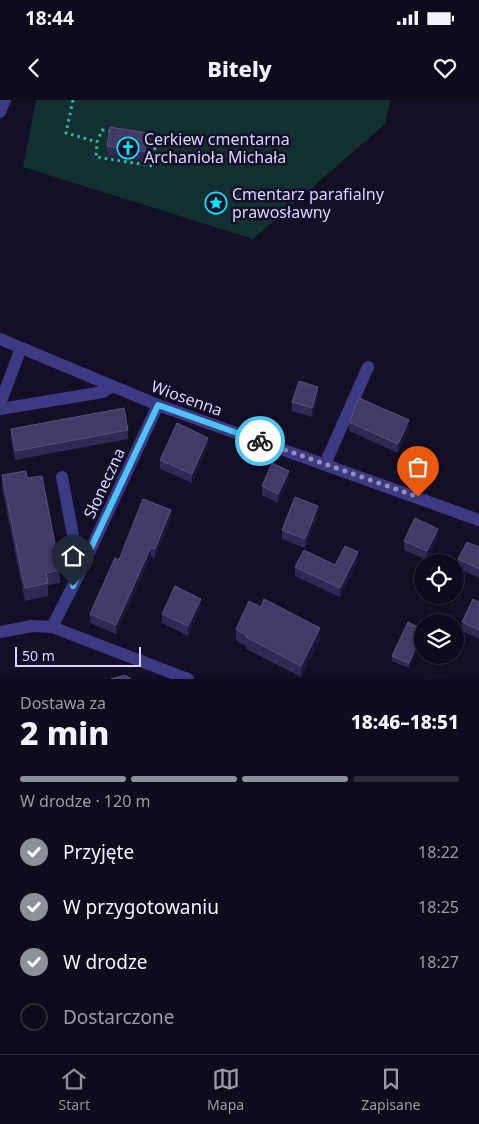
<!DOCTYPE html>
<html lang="pl">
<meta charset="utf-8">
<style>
:root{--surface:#0e0b1c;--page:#1c1929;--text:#f1f3f6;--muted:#9b9ba3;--line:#2e2b3b;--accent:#8c9099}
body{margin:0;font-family:"Noto Sans",sans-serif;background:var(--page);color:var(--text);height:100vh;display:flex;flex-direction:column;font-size:19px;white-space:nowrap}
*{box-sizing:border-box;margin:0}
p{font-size:16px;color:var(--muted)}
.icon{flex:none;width:28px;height:28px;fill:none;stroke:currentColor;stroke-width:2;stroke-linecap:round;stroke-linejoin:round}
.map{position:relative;height:579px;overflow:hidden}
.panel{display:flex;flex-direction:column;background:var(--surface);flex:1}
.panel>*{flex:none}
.controls{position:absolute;left:414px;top:454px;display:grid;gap:10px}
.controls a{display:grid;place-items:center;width:50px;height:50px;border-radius:50%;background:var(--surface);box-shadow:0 2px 8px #0003,0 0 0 1px var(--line);font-size:25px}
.scale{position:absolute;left:15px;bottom:12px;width:126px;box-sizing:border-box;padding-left:5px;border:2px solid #d9d4ff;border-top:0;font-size:14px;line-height:18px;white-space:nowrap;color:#d9d4ff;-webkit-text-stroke:4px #130f26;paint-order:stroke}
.pin{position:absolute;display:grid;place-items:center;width:42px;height:42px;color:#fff;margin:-51px -21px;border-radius:50% 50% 50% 0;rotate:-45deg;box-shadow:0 0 5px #0007}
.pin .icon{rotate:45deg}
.courier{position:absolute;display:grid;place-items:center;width:50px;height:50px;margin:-25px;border:4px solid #4fc3f7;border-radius:50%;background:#fff;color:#222;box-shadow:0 1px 6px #0007}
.summary em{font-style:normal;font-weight:800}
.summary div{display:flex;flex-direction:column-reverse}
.summary{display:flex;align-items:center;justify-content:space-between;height:85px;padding:0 20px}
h1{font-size:32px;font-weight:800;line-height:38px}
.bar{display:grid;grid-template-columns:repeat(4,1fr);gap:8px 5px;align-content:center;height:60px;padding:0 20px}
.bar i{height:6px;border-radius:4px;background:var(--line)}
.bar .current{background:var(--accent)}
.bar p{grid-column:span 4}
ol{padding:0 20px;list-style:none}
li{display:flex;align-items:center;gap:15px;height:55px}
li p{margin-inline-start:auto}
li .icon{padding:5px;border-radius:50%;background:var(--accent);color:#fff;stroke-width:4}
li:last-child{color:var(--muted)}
li i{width:28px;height:28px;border:2px solid var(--line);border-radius:50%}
.status{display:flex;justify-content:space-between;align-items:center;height:35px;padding:0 25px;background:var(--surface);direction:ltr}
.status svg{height:14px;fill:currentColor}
header{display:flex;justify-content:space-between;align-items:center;height:65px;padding:0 20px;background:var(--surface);font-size:22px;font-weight:800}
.tab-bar{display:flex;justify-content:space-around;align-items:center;height:70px;border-top:1px solid var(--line);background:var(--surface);font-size:14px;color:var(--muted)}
.tab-bar a{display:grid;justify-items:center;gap:2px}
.tab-bar .current{color:var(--accent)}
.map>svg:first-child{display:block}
.green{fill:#12302f}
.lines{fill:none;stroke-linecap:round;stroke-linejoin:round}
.path{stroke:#2fb8b0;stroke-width:3;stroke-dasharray:2.5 4;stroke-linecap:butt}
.minor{stroke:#3d3a85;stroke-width:12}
.wall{fill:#312854}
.shaded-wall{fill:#1d163a}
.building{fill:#433a66;stroke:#5a527e}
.done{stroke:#948fb3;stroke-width:5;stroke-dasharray:0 9}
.route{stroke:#4fc3f7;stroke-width:6}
.labels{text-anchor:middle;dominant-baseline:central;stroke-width:5;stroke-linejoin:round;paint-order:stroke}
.poi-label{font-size:16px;fill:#d9d4ff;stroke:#130f26;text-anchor:start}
.street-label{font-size:16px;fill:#d9d4ff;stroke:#130f26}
</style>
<div class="status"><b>18:44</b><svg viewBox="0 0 49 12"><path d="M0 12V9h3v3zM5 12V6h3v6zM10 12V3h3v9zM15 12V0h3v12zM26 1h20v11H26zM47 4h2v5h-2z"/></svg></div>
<header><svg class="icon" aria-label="back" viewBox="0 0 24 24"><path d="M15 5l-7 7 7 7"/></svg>Bitely<svg class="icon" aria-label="heart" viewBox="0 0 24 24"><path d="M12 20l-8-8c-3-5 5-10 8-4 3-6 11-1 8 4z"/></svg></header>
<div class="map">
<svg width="479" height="579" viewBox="0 0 479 579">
<rect width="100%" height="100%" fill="#130f26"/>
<path class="green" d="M36,0H390L385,24L253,139L23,67Z"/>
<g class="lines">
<path class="path" d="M73,0L66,33L97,42
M102,30L156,37L153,66L96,57L97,42Z"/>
<path class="minor" d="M0,12L5,0
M0,239L158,305L479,420
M0,304L21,248
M0,309L103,292L112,286
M325,364L368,267
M62,377L80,472
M52,527L80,472L158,305
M0,532L32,526L52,527L188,579"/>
</g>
<path class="wall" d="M148,42L145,61L107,55V46Z
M318,296L312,317L292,311V302Z
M349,322L409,329L398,353L349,331Z
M11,329L128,330V339L15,360L11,338Z
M208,347L192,383L160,369V360Z
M2,375L27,378L60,470V483L48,485V496L25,501L2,388Z
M289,380L278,403L262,395V386Z
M318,416L305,448L282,439V430Z
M171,419L155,458L151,456L116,534L90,523V514L119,460Z
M438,438L427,460L404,450V441Z
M479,447V478L458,468V459Z
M358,461L340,497L295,476V467L335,465Z
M479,502V539L462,531V522Z
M201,508L188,536L162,523V514Z
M236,529L320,540L301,577L246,549V546L236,541Z
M422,529V537L409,568L392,561V556Z"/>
<path class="shaded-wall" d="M148,33V42L145,61V52Z
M318,287V296L312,317V308Z
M409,320V329L398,353V344Z
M208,338V347L192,383V374Z
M289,371V380L278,403V394Z
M318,406V416L305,448V439Z
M171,410V419L155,458V449Z
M438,429V438L427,460V451Z
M151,447V456L116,534V525Z
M358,452V461L340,497V488Z
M201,499V508L188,536V526Z
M320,528V540L301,577V566Z
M422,532V537L409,568V563Z"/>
<path class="building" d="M110,27L148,33L145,52L107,46Z
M299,281L318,287L312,308L292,302Z
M359,298L409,320L398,344L349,322Z
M124,308L128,330L15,351L11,329Z
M177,323L208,338L192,374L160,360Z
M272,363L289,371L278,394L262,386Z
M26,371L27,378L42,376L60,470L46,473L48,483L25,488L2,375Z
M295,397L318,406L305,439L282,430Z
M143,399L171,410L155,449L151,447L116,525L90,514L115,458L119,460Z
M415,418L438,429L427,451L404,441Z
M467,442L479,447V469L458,459Z
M345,446L358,452L340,488L295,467L304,450L335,465Z
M175,486L201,499L188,526L162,514Z
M264,499L320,528L301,566L246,537L247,536L236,529L249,501L261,507Z
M473,499L479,502V530L462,522Z
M408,522L422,529V532L409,563L392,556Z
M125,575L131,579H111Z"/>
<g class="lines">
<path class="done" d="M260,341L418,397"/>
<path class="route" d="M73,486L158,305L260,341"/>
</g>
<defs>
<g id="church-ring" transform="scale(1.125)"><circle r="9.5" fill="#130f26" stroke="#00e5ff" stroke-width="1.5"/><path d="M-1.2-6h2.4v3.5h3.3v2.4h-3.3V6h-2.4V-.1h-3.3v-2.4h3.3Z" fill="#00e5ff"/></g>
<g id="sight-ring" transform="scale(1.125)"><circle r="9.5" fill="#130f26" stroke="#00e5ff" stroke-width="1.5"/><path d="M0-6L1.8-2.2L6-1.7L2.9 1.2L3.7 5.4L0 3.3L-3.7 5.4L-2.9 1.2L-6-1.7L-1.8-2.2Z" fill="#00e5ff"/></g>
</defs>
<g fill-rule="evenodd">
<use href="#church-ring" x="128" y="48"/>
<use href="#sight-ring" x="216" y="103"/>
</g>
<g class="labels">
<g class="poi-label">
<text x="144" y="39">Cerkiew cmentarna<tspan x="144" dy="18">Archanioła Michała</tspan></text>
<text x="232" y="94">Cmentarz parafialny<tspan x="232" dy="18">prawosławny</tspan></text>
</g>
<g class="street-label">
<text transform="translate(187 298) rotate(20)">Wiosenna</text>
<text transform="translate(104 383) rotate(-65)">Słoneczna</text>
</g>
</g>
</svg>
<div class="controls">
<a><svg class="icon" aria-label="locate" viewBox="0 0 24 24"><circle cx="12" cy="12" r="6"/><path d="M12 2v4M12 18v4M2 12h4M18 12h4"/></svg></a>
<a><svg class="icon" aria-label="layers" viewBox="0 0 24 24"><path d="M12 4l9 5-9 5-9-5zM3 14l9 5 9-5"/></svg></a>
</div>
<div class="scale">50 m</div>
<div class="pin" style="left:418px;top:397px;background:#ea580c"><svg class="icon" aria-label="bag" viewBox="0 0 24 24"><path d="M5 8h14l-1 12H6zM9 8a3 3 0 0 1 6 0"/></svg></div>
<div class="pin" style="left:73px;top:486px;background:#1f2937"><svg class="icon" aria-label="home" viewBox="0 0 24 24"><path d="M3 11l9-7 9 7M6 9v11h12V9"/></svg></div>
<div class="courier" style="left:260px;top:341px"><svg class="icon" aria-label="bike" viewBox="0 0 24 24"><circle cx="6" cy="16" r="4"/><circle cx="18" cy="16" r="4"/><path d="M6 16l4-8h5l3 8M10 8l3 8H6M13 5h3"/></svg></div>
</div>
<section class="panel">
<div class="summary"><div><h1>2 min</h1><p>Dostawa za</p></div><em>18:46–18:51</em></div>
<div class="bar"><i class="current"></i><i class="current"></i><i class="current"></i><i></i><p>W drodze · 120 m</p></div>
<ol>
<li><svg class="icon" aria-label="check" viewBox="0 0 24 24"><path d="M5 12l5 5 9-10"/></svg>Przyjęte<p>18:22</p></li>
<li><svg class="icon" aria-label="check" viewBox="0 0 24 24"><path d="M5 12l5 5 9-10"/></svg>W przygotowaniu<p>18:25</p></li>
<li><svg class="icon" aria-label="check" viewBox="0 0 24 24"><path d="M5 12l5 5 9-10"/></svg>W drodze<p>18:27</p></li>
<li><i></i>Dostarczone</li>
</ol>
</section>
<nav class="tab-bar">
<a class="current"><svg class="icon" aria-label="home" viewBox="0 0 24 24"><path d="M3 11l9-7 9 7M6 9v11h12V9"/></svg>Start</a>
<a><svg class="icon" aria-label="map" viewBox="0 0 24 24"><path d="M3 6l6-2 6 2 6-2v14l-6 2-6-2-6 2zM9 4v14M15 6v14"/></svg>Mapa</a>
<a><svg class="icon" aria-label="saved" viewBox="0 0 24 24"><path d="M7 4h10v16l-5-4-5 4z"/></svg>Zapisane</a>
</nav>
